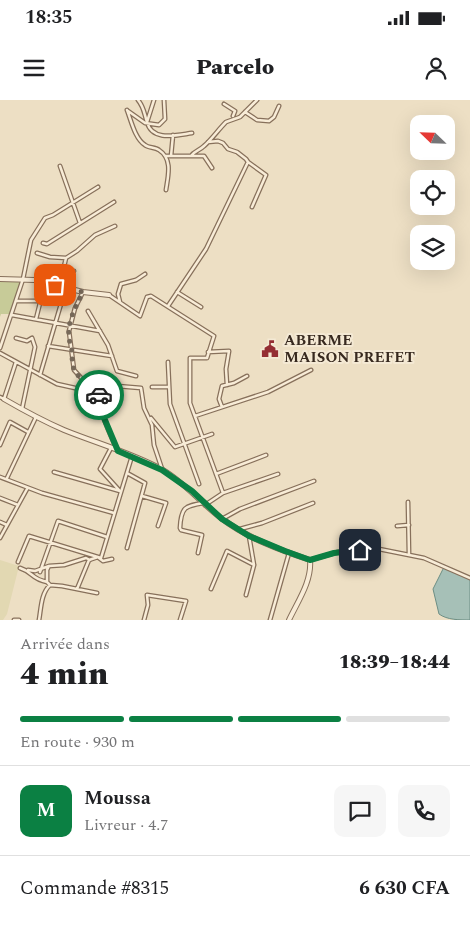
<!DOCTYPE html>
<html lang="fr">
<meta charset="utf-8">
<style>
:root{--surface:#fff;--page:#f6f6f6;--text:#202124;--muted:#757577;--line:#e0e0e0;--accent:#0b8043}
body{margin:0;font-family:Spectral,serif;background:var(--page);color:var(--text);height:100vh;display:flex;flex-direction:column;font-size:19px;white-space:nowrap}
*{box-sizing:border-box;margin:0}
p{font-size:16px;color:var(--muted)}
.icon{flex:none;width:28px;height:28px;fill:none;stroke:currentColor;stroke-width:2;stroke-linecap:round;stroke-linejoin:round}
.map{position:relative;height:520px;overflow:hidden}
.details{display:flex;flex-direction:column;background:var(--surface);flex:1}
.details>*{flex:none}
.needle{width:32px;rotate:293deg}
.tools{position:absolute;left:410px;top:15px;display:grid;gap:10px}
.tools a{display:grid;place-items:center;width:45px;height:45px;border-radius:10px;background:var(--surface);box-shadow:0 5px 20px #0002;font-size:25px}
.pin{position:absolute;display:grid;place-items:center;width:42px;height:42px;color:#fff;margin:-21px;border-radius:10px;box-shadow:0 2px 8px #0006}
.courier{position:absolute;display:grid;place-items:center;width:50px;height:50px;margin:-25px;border:4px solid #0b8043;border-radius:50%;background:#fff;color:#222;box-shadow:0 1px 6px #0007}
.headline em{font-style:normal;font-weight:800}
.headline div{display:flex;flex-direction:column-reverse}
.headline{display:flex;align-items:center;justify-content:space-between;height:85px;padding:0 20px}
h1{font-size:32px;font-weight:800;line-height:38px}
.bar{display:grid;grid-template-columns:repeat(4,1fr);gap:8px 5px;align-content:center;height:60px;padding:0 20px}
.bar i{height:6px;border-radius:4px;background:var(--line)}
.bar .active{background:var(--accent)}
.bar p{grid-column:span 4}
.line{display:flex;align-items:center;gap:12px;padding:0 20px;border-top:1px solid var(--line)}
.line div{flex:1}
.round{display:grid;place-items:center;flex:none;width:52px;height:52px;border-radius:10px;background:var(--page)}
.status{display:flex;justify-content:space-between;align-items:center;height:35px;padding:0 25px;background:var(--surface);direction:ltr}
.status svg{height:14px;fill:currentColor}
header{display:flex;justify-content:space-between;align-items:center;height:65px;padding:0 20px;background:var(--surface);font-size:22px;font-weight:800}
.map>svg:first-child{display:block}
.farmland{fill:#e2d8b2}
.green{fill:#c7cb98}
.water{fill:#a6c0b7;stroke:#6d8e84}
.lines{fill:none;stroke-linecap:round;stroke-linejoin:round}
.minor-casing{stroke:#87705b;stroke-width:5}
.tertiary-casing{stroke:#87705b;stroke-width:6}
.minor{stroke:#f8ecd7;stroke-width:2.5}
.tertiary{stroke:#f8ecd7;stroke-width:4}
.done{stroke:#776959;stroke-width:5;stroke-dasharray:0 9}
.route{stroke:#0b8043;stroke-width:6}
.labels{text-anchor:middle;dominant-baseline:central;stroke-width:4;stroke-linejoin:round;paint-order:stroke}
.poi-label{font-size:15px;font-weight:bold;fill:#37291f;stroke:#f4e9d4;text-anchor:start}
</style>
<div class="status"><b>18:35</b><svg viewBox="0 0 49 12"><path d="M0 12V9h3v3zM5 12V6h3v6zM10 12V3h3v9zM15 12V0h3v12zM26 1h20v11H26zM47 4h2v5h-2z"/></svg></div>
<header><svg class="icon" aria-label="menu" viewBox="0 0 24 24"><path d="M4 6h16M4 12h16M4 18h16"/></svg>Parcelo<svg class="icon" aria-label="person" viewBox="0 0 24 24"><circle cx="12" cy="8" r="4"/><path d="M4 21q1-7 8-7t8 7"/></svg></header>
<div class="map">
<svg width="470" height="520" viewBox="0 0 470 520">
<rect width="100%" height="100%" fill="#eddfc4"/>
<path class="farmland" d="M0,460L19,466L7,514L3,520H0Z"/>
<path class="green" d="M0,180L21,181L11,214H1L0,217Z"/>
<path class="water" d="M444,467L470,479V520C460,520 447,520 439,514L433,489Z"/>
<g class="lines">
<g class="minor-casing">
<path id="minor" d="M138,0C144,7 144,13 147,22C152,42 177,35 192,33
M224,4L235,11L233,16
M127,10C131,20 135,39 145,45C148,48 155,47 159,50C173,59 168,76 166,90
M128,11L145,23L159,25L165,19L164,0
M245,12L257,20L269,21L274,17L279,6
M147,22L154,0
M208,42L218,41L223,43L228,49L237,52L246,59L248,62L266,75L252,107
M166,56H191C194,51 199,51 204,46C212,39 218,30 226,22L240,17L257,0
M171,56L173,35
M191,56H204L212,68
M60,66L80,123
M43,143L47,144L114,102
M37,153L50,157L66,158L77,151L95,135L115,126
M63,171L66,158
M35,180L52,172L74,171
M83,192L75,208L69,231L74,270L83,280L93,284L141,288L144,308L152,325L154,345L162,369
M177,192L201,207
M109,195L140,216L147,197L151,196L214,236L207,258H190V303L223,393
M16,201H41
M120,202L118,194L121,184L136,180L145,174
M168,206L206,149L248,62
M88,211L108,245L117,271L136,276
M12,215L100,231
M36,219L45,183
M16,238L27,241L32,238L35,247L22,309
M48,246L112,256
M0,248L23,179L31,140L45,118L53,115L98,87
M208,252L229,251L226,269L227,285
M0,253L57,284L75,288
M168,262L170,304L199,384
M40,275L66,187
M104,284C102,288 99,291 99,295C98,310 111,336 117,350
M152,287H169
M0,297L4,299L16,262
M222,307L219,299L222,286L234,283L247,276
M195,316L268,292L311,270
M151,318L175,347L212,334
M0,345L10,322L28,332
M111,348L100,369L119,390
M54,372L120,391
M127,373L145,383L127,448
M216,374L266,355
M0,377L42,393L114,413
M7,378L36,317
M142,396L166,403L158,426
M0,398L18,405
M408,402L409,455
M205,405L223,393L278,374
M222,419L240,409L314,381
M0,422L7,425
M397,426L409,425
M240,429L262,423L313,403
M0,438L27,389
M198,453L202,435L181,430L180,428C181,407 185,406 203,403
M99,458L103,461L112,459
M310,460L338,452L379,449L424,458L470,478
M18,462L29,436L101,458L132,356
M49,466L64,465L86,458L90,460
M20,468C33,472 31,479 47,482
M28,470L35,471L49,466L47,470V482L50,485L62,486L97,493
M40,472L58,421L107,437
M77,489L89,460L98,457
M211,489L227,451L254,465
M246,495L254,465L249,436
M14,520H19
M39,520C41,509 41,493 50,485
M144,520L148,505L147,495L186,501L180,520
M270,520L289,453"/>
</g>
<g class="tertiary-casing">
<path id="tertiary" d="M0,179L35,180L83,192L109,195
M4,299C23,310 43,321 64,330C96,343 132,353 163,370C185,383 201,403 221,418C247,438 280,450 310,460C312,481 298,501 289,520"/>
</g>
<use href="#minor" class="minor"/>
<use href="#tertiary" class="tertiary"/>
</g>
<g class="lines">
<path class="done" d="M55,185L83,192C77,205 67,221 69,236C69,241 71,246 72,251C72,256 72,261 73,266C76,280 92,284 104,284L99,295"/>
<path class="route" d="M99,295L102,313L118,351L162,370L192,391L222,419L249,436L285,451L310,460L334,453L360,450"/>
</g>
<defs>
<g id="civic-bare" transform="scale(1.35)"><path d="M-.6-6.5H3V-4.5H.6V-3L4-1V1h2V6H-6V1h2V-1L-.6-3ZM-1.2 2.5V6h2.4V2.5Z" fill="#942d33" stroke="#f4e9d4" stroke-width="2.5" paint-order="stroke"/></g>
</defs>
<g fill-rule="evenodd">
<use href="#civic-bare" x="270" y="249"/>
</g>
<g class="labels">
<g class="poi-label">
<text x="284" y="240">ABERME<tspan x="284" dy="17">MAISON PREFET</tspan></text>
</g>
</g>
</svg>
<div class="tools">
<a><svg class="needle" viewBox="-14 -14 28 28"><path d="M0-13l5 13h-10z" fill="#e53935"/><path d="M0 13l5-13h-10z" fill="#757577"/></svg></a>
<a><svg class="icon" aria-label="locate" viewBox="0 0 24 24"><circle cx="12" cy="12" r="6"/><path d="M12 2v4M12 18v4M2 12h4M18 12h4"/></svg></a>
<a><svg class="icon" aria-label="layers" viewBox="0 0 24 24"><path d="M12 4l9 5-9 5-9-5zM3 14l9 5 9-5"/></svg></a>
</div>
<div class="pin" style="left:55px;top:185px;background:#ea580c"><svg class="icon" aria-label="bag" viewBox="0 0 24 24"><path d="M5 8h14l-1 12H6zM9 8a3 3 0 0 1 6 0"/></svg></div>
<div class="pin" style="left:360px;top:450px;background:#1f2937"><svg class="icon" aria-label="home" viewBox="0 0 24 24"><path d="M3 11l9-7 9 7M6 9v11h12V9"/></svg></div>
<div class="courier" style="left:99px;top:295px"><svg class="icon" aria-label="car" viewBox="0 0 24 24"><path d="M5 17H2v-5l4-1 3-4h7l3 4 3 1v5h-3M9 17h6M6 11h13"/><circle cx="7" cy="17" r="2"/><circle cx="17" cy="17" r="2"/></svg></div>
</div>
<section class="details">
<div class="headline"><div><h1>4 min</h1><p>Arrivée dans</p></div><em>18:39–18:44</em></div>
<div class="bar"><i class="active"></i><i class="active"></i><i class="active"></i><i></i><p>En route · 930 m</p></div>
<div class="line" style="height:90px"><b class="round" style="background:var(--accent);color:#fff">M</b><div><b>Moussa</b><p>Livreur · 4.7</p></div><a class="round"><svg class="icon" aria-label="chat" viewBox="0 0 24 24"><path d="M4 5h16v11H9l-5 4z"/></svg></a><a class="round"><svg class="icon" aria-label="phone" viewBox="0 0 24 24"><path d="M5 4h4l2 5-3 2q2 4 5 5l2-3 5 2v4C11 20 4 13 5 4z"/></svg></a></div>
<div class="line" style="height:65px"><div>Commande #8315</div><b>6 630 CFA</b></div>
</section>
